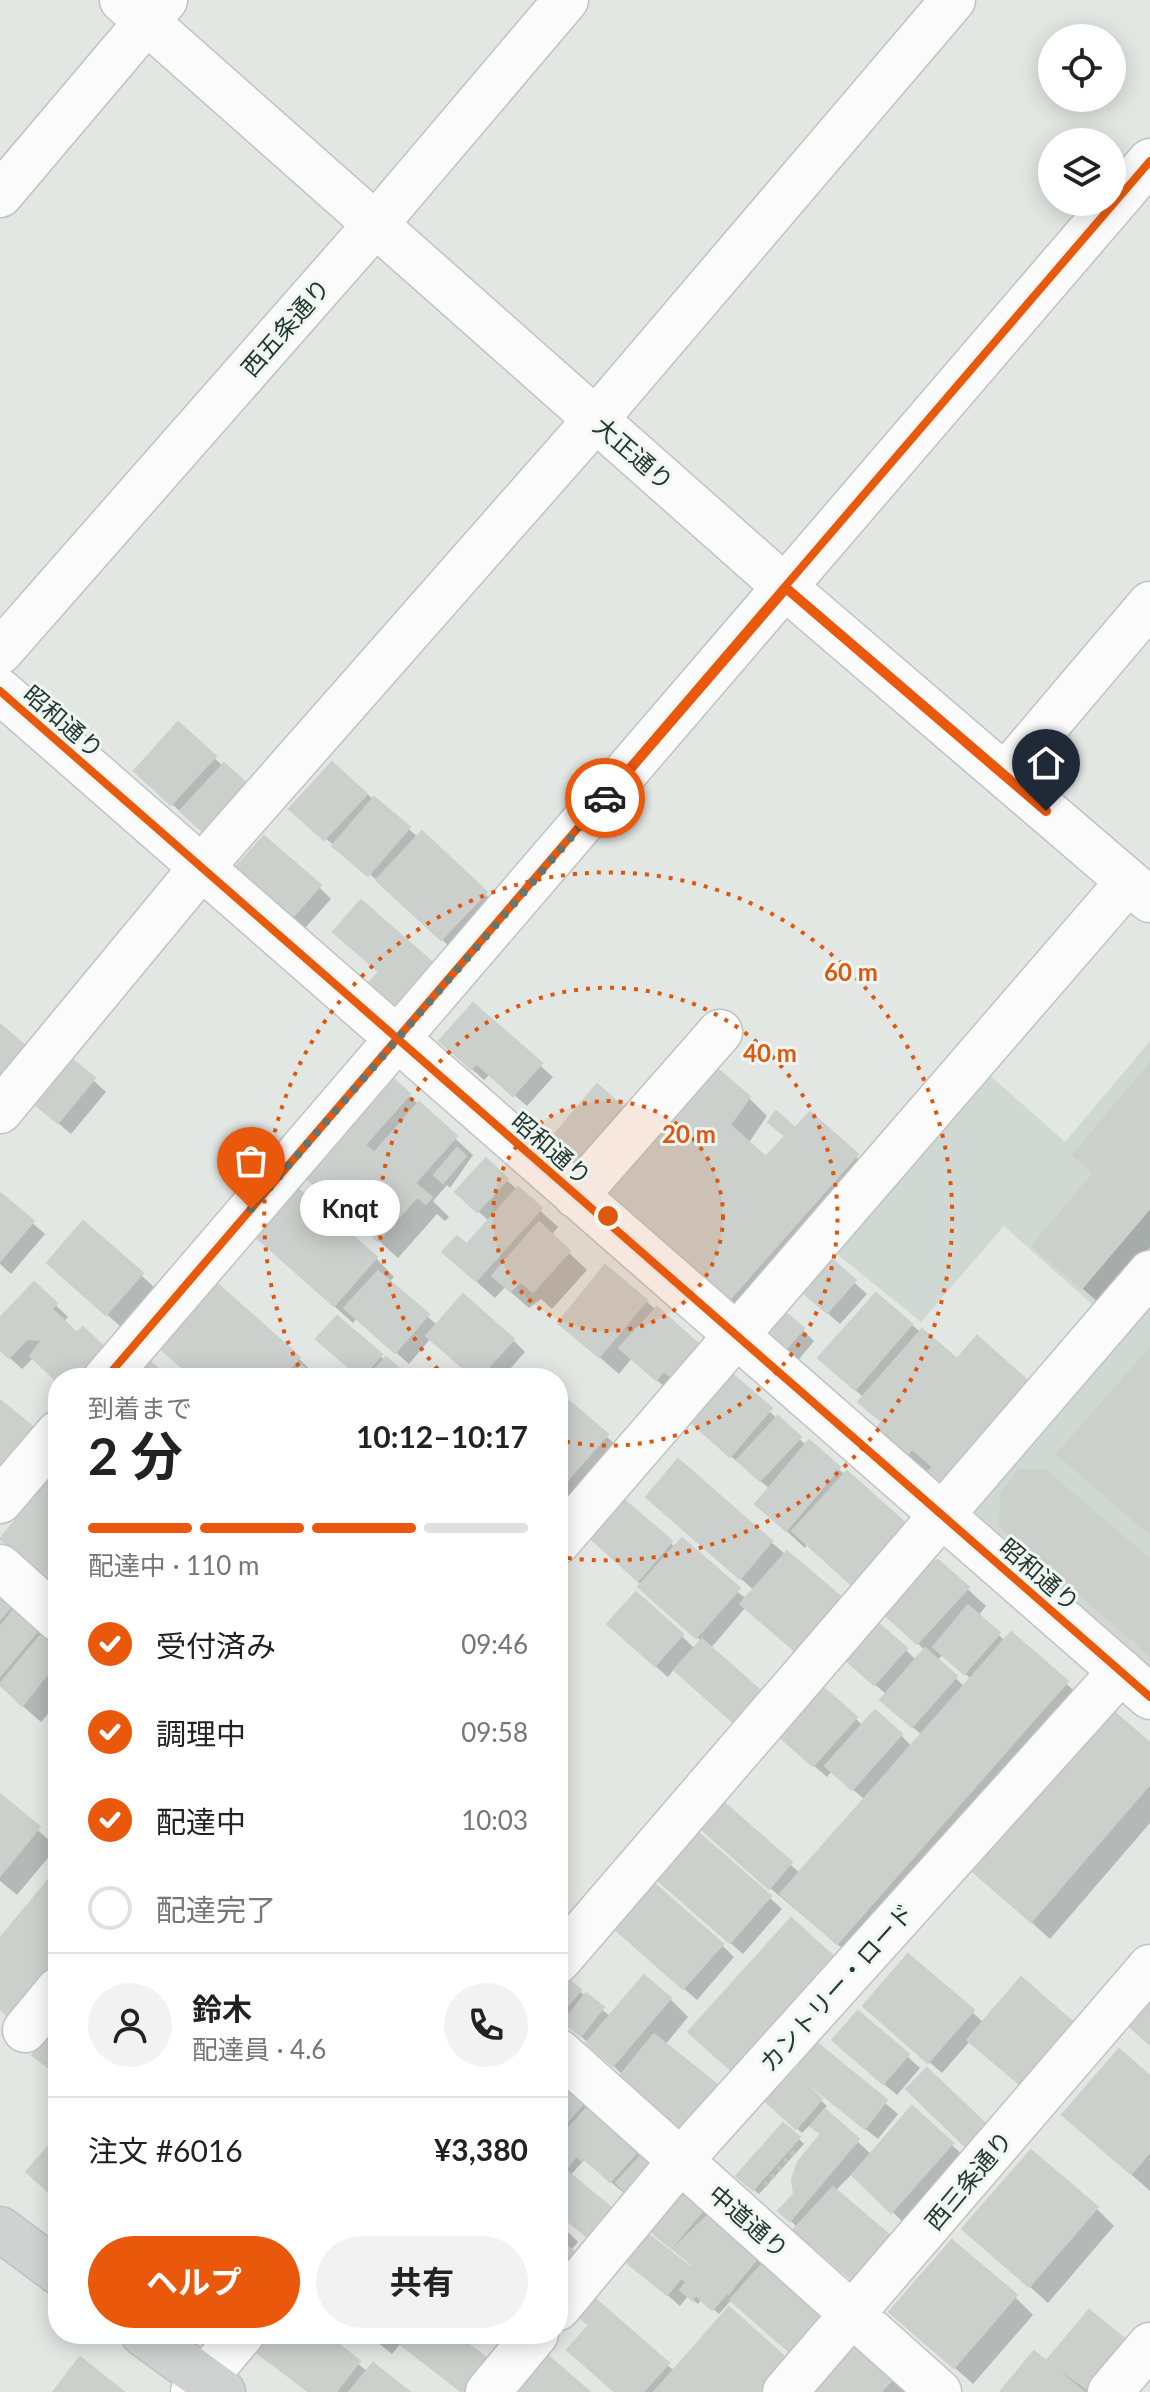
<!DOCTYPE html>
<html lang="ja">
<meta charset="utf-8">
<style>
:root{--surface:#fff;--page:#f2f2f2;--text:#222;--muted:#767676;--line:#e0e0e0;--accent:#ea580c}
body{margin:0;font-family:Lato,"Noto Sans JP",sans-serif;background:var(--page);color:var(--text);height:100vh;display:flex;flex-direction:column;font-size:30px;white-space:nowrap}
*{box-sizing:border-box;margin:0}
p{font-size:26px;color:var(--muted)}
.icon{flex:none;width:44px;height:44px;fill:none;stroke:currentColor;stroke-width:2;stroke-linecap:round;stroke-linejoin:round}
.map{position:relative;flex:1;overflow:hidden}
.sheet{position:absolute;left:48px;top:1368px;width:520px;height:976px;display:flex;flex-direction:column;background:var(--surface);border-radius:32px;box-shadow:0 4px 20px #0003}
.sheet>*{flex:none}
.tools{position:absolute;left:1038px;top:24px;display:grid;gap:16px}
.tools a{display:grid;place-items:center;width:88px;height:88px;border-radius:50%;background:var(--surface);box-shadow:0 4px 20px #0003;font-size:40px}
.pin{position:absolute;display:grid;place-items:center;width:68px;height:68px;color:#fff;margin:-82px -34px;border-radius:50% 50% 50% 0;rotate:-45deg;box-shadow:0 0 8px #0007}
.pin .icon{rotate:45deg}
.courier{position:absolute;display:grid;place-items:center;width:80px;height:80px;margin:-40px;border:6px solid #ea580c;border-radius:50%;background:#fff;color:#222;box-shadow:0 2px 10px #0007}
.bubble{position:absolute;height:56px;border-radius:28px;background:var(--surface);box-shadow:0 4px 20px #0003;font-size:26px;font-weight:700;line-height:56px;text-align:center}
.summary em{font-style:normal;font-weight:700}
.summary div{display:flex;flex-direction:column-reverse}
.summary{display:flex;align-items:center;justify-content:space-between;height:136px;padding:0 40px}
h1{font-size:52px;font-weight:700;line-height:60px}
.bar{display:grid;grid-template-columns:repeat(4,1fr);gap:12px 8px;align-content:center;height:96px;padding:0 40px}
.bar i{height:10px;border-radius:6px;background:var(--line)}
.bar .current{background:var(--accent)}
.bar p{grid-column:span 4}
.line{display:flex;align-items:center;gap:20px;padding:0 40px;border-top:2px solid var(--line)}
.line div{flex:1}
.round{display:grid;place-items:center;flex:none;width:84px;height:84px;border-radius:42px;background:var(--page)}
ol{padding:0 40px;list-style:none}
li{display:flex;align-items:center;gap:24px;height:88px}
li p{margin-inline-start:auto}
li .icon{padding:8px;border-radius:50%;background:var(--accent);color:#fff;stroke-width:4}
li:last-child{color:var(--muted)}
li i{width:44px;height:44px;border:4px solid var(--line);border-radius:50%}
.action{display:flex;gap:16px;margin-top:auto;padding:16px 40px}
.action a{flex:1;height:92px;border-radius:48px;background:var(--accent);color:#fff;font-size:32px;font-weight:700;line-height:92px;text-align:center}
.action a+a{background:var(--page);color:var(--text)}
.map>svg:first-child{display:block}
.built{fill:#d0d8d4}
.shadow{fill:#0003;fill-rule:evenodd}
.building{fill:#cbd0cd;stroke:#cbd0cd;stroke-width:2}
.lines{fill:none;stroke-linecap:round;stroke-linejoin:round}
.minor-casing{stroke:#bfc4c1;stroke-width:47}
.major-casing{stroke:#bcc3c0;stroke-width:47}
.path{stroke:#c0c7c4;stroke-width:5;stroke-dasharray:4 6;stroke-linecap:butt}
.minor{stroke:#fbfbfb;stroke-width:44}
.major{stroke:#ced3d1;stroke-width:44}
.cycleway-casing{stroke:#f0f6f2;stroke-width:13}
.cycleway{stroke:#e8590c;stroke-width:8}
.done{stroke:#65756f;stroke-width:8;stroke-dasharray:0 14.4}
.route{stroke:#ea580c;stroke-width:10}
.ring{fill:none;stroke:#de570e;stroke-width:4;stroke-dasharray:4 8}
.labels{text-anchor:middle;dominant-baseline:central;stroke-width:6;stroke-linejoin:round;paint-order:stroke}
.street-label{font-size:24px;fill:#223730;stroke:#f0f6f2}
.centre{fill:#de570e;stroke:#f0f6f2;stroke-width:4}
.ring-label{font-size:24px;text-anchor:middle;font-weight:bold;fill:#de570e;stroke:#f0f6f2;stroke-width:6;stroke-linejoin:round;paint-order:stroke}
</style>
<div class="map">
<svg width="1150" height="2392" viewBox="0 0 1150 2392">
<rect width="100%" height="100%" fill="#e2e7e4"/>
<path class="built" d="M1150,1041V1261L1103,1314L1004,1226L921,1322L821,1241L977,1064L1065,1142Z
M1150,1290V1686L960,1513Z"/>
<path class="shadow" d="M178,725L223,766L185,816L149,783Z
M332,764L498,905L454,951L383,885L304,821Z
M249,881L319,887L331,899L304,929Z
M474,1006L553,1077L527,1106L490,1074L484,1080L454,1053Z
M1150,1066V1247L1101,1305L1035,1246L1095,1174Z
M93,1080L106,1092L71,1134L46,1113Z
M393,1081L473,1155L450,1188L447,1185L433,1201L449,1217L445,1221L437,1214L398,1258L309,1178Z
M597,1087L633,1120L583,1178L547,1146Z
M749,1098L767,1116L748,1144L766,1159L810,1115L875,1174L742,1325L618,1217Z
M486,1161L558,1227L551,1236L587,1270L552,1309L541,1299L529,1308L505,1287L495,1298L463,1270L468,1247L490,1222L470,1204Z
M0,1195L45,1234L11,1274L0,1264Z
M84,1224L154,1287L120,1326L62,1275Z
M250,1230L376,1258L394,1277L389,1282L438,1326L513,1340L525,1352L502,1378H476L431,1338L409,1364L357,1318L353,1323Z
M823,1255L867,1294L840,1324L809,1297Z
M34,1284L68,1317L63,1322L116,1361L58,1380L34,1357L22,1369L0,1349V1321Z
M876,1296L958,1362L1052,1406L922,1477L864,1398L821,1358Z
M646,1301L700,1349L669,1391L632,1358L619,1374L560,1323Z
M802,1329L814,1341L792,1368L766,1346Z
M159,1345L298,1358L317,1376L194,1378Z
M331,1351L380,1356L407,1378H362Z
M725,1371L807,1446L846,1475L805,1548L757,1504L770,1489L704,1434Z
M558,1414L606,1436L619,1448L568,1506L558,1497Z
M58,1471V1589L2,1538Z
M624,1502L676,1548L747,1599L755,1591L660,1509L771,1542L851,1610L807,1661L746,1607L710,1649L772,1704L747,1733L675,1668L668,1677L622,1637L681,1635L696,1650L702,1642L604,1550Z
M1002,1525L1150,1562V1655L1021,1544Z
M938,1562L986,1606L978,1616L1005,1641L1011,1635L1079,1695L850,1955L713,1840L722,1804L800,1873L865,1800L832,1771L827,1777L791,1746L855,1718L863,1726L901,1735L912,1747L922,1735L895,1712L887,1695L855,1667L905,1649L917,1661L926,1651L905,1632ZM943,1654L972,1680L965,1687L937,1661Z
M0,1596L58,1645V1702L41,1722L0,1686Z
M1150,1745V1823L1050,1939L968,1865Z
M0,1797L57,1847L17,1895L0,1881Z
M669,1889L769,1897L782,1909L743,1954Z
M624,1936L722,1945L734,1957L697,2000Z
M562,1977L611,2017L670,1999L688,2017L665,2045L623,2075L558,2015V1982Z
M972,2012L984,2023L1049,2110L971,2040L942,2073L878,2018Z
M818,2046L898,2114L878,2139L809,2084Z
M847,2053L907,2056L920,2068L897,2095Z
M792,2074L827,2106L823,2110L872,2155L912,2109L964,2156L905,2224L853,2173L798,2228L781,2211L796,2195L822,2135L811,2124L802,2133L768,2101Z
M558,2076L669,2170L624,2193L584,2160L570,2176L691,2271L695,2266L656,2235L682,2190L710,2214L707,2217L722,2230L727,2225L910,2392H616L591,2326L577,2312L561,2331L558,2328V2222L578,2242L570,2251L583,2305L675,2371L795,2368L817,2376L732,2299L719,2314L702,2299L698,2304L688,2296L680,2306L623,2257L558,2213Z
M1150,2078V2191L1064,2115Z
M798,2138L804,2144L759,2194L744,2182Z
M1096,2208L1114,2226L1048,2303L965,2229Z
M1015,2297L1033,2315L973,2384L892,2312Z
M1089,2313L1113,2392H1003L1046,2364Z
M271,2334H322L368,2372L406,2392H308L258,2351Z
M367,2334H452L492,2392H461L401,2343L392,2354Z"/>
<path class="building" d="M178,722L216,756L171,805L134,771Z
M332,762L367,794L324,840L289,809Z
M224,763L255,791L211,839L180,811Z
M374,797L410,827L368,876L332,846Z
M422,831L487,892L441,940L376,880Z
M264,836L321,885L291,919L234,869Z
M361,900L432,962L423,971L431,979L402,1013L369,983L379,972L333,932Z
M473,1003L542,1063L513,1096L476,1063L471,1069L439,1041Z
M0,1024L29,1049L0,1083Z
M68,1056L95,1078L58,1123L31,1101Z
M1150,1063V1208L1082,1288L1032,1246L1094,1173L1073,1155Z
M714,1066L750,1097L730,1125L766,1157L785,1136L768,1122L776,1111L795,1128L810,1112L858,1154L722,1308L597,1199Z
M393,1078L410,1094L365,1145L349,1130Z
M597,1084L622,1106L570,1167L545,1146Z
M419,1102L457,1136L415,1183L432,1197L426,1204L417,1197L378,1241L306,1178L349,1130L374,1153Z
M457,1148L466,1156L443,1183L434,1175Z
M486,1158L508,1179L477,1212L455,1192Z
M290,1182L377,1257L334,1306L248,1230Z
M518,1187L542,1208L476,1281L442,1252L457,1236L467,1244Z
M0,1193L34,1221L0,1261Z
M83,1221L143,1273L106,1315L47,1263Z
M539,1222L570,1251L533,1292L521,1282L510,1291L492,1276Z
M823,1252L856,1280L827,1313L794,1285Z
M605,1265L647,1300L599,1357L558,1323Z
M378,1271L429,1314L395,1353L344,1308Z
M213,1280L300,1357L281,1378H194L156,1345Z
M34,1282L57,1303L52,1309L77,1333L83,1327L105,1348L86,1368L95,1378H58V1382L30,1356L42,1340L27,1339L9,1358L0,1350V1318Z
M876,1293L912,1324L855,1390L818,1358Z
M463,1294L514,1339L479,1378H475L426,1336Z
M776,1305L804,1328L779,1357L752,1334Z
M657,1307L702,1347L673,1379L664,1371L656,1380L619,1348Z
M337,1316L382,1354L361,1378L316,1339Z
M922,1329L957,1359L977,1336L1035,1387L940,1495L921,1479L933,1467L912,1449L900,1462L870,1435L882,1422L858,1402Z
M1150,1348V1457L1096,1410Z
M386,1357L410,1378H367Z
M149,1361L169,1378H134Z
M301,1365L316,1378H290Z
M725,1368L772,1408L730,1457L683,1415Z
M0,1400L34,1428L0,1470Z
M568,1400L608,1434L558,1491V1411Z
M1096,1410L1150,1457V1534L1057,1454Z
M778,1416L801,1437L760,1481L737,1460Z
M809,1440L840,1467L786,1531L755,1504Z
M678,1459L772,1541L740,1579L646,1497Z
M58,1468V1587L0,1539Z
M1019,1470H1045L1150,1560V1655L1000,1526L1001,1494Z
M847,1471L904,1522L905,1535L856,1589L792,1531Z
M623,1499L672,1541L638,1581L590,1538Z
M682,1538L740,1588L696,1638L638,1587Z
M787,1551L840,1596L794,1650L740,1604Z
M938,1560L969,1587L917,1644L884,1614L932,1562Z
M636,1592L683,1634L655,1666L607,1624Z
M0,1593L13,1604L0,1619Z
M968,1605L1000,1633L964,1674L933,1647Z
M15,1608L40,1628L0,1676V1627Z
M872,1618L907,1648L874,1685L840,1655Z
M44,1631L58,1643V1671L53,1667L22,1706L0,1684Z
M1011,1632L1068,1681L837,1944L780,1894Z
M702,1639L761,1691L734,1723L674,1670Z
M925,1648L957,1676L912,1727L880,1700Z
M819,1684L857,1717L813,1766L776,1734Z
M1105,1704L1150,1743V1784L1031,1922L965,1865Z
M875,1710L902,1734L852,1790L825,1766Z
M0,1794L40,1827L0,1876Z
M722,1801L792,1862L769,1889L699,1827Z
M695,1830L771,1896L730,1943L654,1877Z
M50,1878L58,1885V1963L11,2019L0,2009V1938Z
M649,1879L723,1944L683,1989L609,1924Z
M791,1918L844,1966L741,2079L688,2032Z
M908,1954L974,2010L928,2063L863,2006Z
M562,1974L581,1990L559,2016L558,1979Z
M644,1975L671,1998L613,2066L586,2043Z
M1021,1977L1083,2031L1030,2093L967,2040Z
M586,1993L604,2007L581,2036L563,2022Z
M1150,1998V2045L1127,2024Z
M858,2011L909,2054L883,2084L832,2040Z
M58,2023V2075L32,2055Z
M654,2034L730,2095L693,2140L618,2078Z
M817,2043L887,2100L865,2129L794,2072Z
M1119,2049L1150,2076V2152L1131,2174L1062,2115Z
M927,2068L990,2128L969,2150L906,2089Z
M792,2071L822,2099L796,2129L765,2101Z
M558,2076L589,2097L558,2132Z
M595,2099L617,2119L581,2160L558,2140Z
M912,2106L953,2143L891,2213L852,2175Z
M825,2109L859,2139L790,2221L778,2211L794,2194L792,2180L798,2162L821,2134L810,2126Z
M618,2120L645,2143L610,2182L584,2158Z
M783,2123L800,2137L753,2190L736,2176Z
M58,2135V2200L26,2172Z
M563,2144L577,2155L558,2179V2150Z
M648,2148L664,2163L633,2199L616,2183Z
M1031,2150L1098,2207L1029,2287L962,2229Z
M568,2172L626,2220L592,2241L558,2213V2184Z
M682,2187L706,2207L671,2248L648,2229Z
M833,2187L900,2244L862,2288L793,2230Z
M708,2215L722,2227L690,2263L673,2249Z
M726,2222L763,2252L728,2294L691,2264Z
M643,2230L690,2267L667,2295L621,2258Z
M558,2238L586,2262L558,2295Z
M952,2240L1017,2295L954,2368L889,2312Z
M769,2256L840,2319L802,2363L730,2300Z
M693,2265L727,2293L712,2310L696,2295L692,2300L680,2290L686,2282L681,2278Z
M593,2297L669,2363L643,2392H615L567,2350L589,2325L577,2315Z
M729,2307L796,2367L774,2392H654Z
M1089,2310L1131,2344L1091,2392L1047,2360Z
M269,2334H325L360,2361L336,2392H309L255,2351Z
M367,2334H386L379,2343Z
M401,2334H455L493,2363L470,2392H462L396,2341Z
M490,2334H514L504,2346Z
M850,2335L896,2375L881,2392H801Z
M1034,2351L1084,2392H1000Z
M548,2356L590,2392H540L527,2380Z
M80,2357L124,2392H53Z
M373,2363L410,2392H349Z
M522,2378L538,2392H509Z"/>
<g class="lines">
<g class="minor-casing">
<path id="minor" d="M122,0L786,588L1150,900
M0,195L165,0
M0,652L375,225L566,0
M0,691L1150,1697
M1005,775L1150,604
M0,1111L201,868L596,419L953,0
M576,1196L720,1032
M106,1378L1150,161
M0,1501L58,1433
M558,1542L1128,882
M0,1567L58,1619
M558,1961L1150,1273
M25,2030L58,1990
M558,2051L939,2392
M558,2308L680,2161L1121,1671
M193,2392L242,2334
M488,2392L536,2334
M785,2392L1150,1967
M1110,2392L1150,2345"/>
</g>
<g class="major-casing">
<path id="major" d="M0,2229L58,2272
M143,2334L223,2392"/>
</g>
<path class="path" d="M765,2185L796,2149"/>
<use href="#minor" class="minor"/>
<use href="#major" class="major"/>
<g class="cycleway-casing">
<path id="cycleway" d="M0,691L1150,1697
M106,1378L1150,161"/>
</g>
<use href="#cycleway" class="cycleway"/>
</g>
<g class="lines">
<path class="done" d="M251,1209L605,798"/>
<path class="route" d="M605,798L786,588L1046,811"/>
</g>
<circle cx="608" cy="1216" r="115" fill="#de570e" fill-opacity=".12"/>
<g class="ring">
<circle cx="608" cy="1216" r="115"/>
<path d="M446 1378A229 229 0 1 1 558 1440"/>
<path d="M304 1377A344 344 0 1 1 560 1557"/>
</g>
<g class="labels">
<g class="street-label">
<text transform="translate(285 327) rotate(-49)">西五条通り</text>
<text transform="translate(634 453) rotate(41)">大正通り</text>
<text transform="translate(64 721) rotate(41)">昭和通り</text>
<text transform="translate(552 1148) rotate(41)">昭和通り</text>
<text transform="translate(1040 1574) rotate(41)">昭和通り</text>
<text transform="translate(836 1987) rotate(-48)">カントリー・ロード</text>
<text transform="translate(968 2180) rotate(-50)">西三条通り</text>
<text transform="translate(749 2221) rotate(41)">中道通り</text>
</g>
</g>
<circle cx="608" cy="1216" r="12" class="centre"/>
<g class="ring-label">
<text x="851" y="981">60 m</text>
<text x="770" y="1062">40 m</text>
<text x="689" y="1143">20 m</text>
</g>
</svg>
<div class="tools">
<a><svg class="icon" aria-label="locate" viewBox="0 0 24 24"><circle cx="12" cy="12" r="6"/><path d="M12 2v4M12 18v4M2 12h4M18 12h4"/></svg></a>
<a><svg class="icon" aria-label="layers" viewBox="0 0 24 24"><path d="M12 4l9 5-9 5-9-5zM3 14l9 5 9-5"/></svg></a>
</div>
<div class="pin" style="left:251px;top:1209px;background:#ea580c"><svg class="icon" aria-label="bag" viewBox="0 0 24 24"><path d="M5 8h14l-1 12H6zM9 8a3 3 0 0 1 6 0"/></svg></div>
<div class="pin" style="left:1046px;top:811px;background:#1f2937"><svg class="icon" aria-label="home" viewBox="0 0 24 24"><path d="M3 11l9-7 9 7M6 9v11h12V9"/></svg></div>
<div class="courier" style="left:605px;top:798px"><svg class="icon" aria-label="car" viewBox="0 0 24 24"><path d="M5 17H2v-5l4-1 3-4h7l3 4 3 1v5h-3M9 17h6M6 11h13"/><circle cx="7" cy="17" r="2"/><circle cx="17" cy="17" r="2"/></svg></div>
<div class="bubble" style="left:300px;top:1180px;width:100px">Knqt</div>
<section class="sheet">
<div class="summary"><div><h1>2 分</h1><p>到着まで</p></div><em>10:12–10:17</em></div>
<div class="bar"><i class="current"></i><i class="current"></i><i class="current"></i><i></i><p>配達中 · 110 m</p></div>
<ol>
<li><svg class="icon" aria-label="check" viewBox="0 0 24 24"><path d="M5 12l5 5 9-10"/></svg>受付済み<p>09:46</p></li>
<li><svg class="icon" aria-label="check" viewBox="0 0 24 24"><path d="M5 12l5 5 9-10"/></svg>調理中<p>09:58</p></li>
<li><svg class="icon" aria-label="check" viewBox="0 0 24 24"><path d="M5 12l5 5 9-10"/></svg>配達中<p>10:03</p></li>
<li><i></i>配達完了</li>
</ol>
<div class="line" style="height:144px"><a class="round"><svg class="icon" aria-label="person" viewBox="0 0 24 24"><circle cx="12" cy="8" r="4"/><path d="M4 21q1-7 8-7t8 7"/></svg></a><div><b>鈴木</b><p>配達員 · 4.6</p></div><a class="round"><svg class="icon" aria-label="phone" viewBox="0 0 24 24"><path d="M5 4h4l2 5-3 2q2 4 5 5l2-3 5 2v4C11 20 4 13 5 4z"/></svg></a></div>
<div class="line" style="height:104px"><div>注文 #6016</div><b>¥3,380</b></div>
<div class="action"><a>ヘルプ</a><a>共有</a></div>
</section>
</div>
